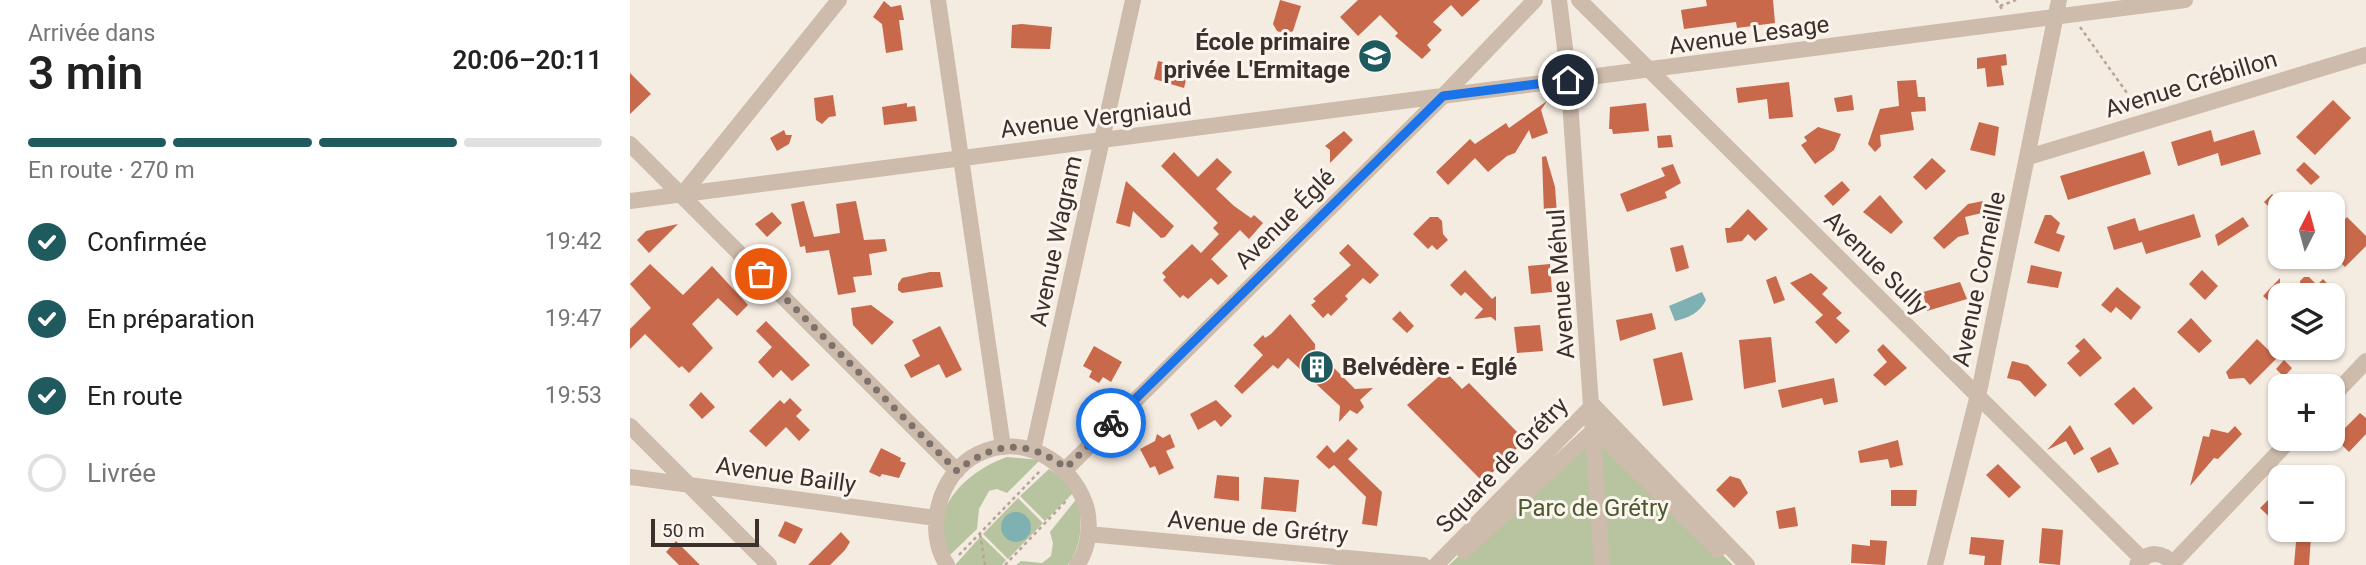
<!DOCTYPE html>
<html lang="fr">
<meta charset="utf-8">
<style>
:root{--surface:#fff;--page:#f6f6f6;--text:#222;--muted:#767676;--line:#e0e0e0;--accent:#1f5a5e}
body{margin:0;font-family:Roboto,sans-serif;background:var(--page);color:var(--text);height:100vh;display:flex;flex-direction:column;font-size:26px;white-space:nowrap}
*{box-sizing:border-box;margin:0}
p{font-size:23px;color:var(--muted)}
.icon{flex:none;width:38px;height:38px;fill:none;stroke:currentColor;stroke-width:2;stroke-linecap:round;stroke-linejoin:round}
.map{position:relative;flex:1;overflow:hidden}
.sheet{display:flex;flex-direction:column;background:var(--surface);width:630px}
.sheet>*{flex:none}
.needle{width:46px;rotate:6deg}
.buttons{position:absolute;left:1638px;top:192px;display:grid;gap:14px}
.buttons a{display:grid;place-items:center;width:77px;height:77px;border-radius:14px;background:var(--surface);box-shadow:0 2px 5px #0004;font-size:35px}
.scale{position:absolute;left:21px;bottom:18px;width:108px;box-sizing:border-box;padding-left:7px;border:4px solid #3b302b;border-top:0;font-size:19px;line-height:24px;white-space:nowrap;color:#3b302b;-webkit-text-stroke:5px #fbf5ee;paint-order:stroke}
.pin{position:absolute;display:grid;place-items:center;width:60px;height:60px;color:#fff;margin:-30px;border:4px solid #fff;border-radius:50%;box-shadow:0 2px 7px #0007}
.courier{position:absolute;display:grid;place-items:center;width:70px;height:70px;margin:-35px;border:5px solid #1a73e8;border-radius:50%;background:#fff;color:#222;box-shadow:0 2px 9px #0007}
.summary em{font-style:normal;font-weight:600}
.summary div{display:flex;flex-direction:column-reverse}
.summary{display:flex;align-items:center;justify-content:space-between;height:119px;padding:0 28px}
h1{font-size:46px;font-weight:600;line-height:52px}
.bar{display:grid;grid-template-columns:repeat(4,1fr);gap:10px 7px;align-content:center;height:84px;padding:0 28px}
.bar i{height:9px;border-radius:5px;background:var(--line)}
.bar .current{background:var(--accent)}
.bar p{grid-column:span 4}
ol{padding:0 28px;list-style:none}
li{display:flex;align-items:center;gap:21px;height:77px}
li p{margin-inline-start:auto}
li .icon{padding:7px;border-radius:50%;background:var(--accent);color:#fff;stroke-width:4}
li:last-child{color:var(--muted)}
li i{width:38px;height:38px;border:4px solid var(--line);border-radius:50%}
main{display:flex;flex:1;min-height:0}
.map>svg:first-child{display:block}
.green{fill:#b8c4a0}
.water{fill:#7fb0b2}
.building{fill:#c8694b}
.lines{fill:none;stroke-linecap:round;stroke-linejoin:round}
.path{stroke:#b9a596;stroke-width:2.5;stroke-dasharray:3.5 3.5;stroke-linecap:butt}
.street{stroke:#cdbbac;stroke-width:16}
.done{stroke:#7c716b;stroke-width:7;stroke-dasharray:0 12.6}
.route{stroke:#1a73e8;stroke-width:9}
.labels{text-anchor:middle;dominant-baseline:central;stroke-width:6;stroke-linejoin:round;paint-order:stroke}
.street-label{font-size:24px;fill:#3b302b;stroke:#fbf5ee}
.poi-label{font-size:24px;font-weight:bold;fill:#3b302b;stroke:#fbf5ee;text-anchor:end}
.park-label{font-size:24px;fill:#4a5a2e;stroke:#fbf5ee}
</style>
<main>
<section class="sheet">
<div class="summary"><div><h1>3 min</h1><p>Arrivée dans</p></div><em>20:06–20:11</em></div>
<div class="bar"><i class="current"></i><i class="current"></i><i class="current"></i><i></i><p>En route · 270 m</p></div>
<ol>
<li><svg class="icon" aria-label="check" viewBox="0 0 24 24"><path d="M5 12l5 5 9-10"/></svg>Confirmée<p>19:42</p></li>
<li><svg class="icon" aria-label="check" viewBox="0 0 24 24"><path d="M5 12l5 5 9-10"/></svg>En préparation<p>19:47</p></li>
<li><svg class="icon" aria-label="check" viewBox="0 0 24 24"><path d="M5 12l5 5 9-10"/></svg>En route<p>19:53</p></li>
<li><i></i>Livrée</li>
</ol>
</section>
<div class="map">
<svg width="1736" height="565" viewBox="0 0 1736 565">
<rect width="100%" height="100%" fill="#f4ebe1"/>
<path class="green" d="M965,429L1103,565H819Z
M377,457L410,460L377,493L367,489L359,491L349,509L347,529L320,555C293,511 337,471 377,457Z
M419,469L433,478L444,492L415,521L390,496Z
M448,497C452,523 453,543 438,565H386L391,561L412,563L421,556L423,543L420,532Z
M388,498L413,523L378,559L353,534Z
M351,536L376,560L372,565H325Z"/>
<path class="water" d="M1072,292L1076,300C1070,313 1058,318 1045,321L1039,306Z
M371 527a15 15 0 1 1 30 0a15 15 0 1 1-30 0Z"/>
<path class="building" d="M650,0L671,6L663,31L656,34L647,31L643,24Z
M728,0H850L832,17L821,5L803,22L812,30L797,45L801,50L792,59L765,36L768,33L750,15L728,36L710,17Z
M1076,0H1143L1145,23L1107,28L1106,22L1054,29L1051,10L1077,6Z
M254,1L261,7L271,5L274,20H269L273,50L256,53L252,24L243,17Z
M392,24L422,27L420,49L381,48L382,25Z
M1376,54L1377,65L1371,66L1374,85L1357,87L1355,68L1347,69V58Z
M528,61L559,68L554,88L524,79Z
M0,73L21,94L0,114Z
M1286,80L1288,97H1295L1296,111L1281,112L1284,130L1250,135L1251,146L1245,152L1238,144L1250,109L1269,106L1267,81Z
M1159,82L1163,117L1139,119L1137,99L1108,103L1106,88Z
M203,95L206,116L199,117L192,124L186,120L184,98Z
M1222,95L1224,110L1207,112L1204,98Z
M1703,100L1721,118L1685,155L1666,137Z
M917,101L911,110L918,133L902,139L899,130L885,153L877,156L858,172L845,158L818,185L806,172L840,139L845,144L876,123L879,128Z
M277,103V107L285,106L287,121L254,125L252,107Z
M1016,103L1019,131L983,134L982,129H979L980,107Z
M1349,122L1369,127L1365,156L1340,150Z
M1188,127L1211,134L1204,150L1185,164L1171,145L1177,141L1174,137Z
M154,130L156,135H162L159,144L147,151L140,138Z
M1581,130L1584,142L1624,130L1631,154L1591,166L1588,153L1548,166L1541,142Z
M714,131L723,140L700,163V150L695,146Z
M1041,135L1043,147L1028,148L1027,136Z
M1514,151L1521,174L1438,200L1430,176Z
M544,152L568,177L587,158L602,172L586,189L604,206L621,218L624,215L633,223L619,239L610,230L581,259L598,276L588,285L581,278L558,299L553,295L550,298L533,280L536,277L532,273L562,244L571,253L589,234L583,228L588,223L531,166Z
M916,156L925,187L927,214H914L912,157Z
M1302,158L1316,171L1296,190L1283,177Z
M1674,162L1690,177L1681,185L1666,170Z
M1043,164L1051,183L1035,192L1037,198L997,212L990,194L1035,176L1031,168Z
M496,181L544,226L535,237L531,238L503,211L500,227L486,223Z
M1212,181L1220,190L1203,206L1194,196Z
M1642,194L1650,202V218L1634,202Z
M1250,195L1273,222L1261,234L1233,212Z
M174,201L184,237L210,233L206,204L226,201L234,240L255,239L257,251L239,254L242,275L223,277L226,292L208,295L199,250L176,253L175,246L170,247L161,204Z
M1353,201L1356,212L1335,217L1339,234L1328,237L1314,249L1303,238L1338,204Z
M1118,209L1138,229L1125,241L1118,234L1112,241L1097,243L1095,228H1100Z
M142,212L152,223L137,237L125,224Z
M1564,214L1571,237L1516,254L1512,242L1484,250L1477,227L1505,218L1509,231Z
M1415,215H1421L1430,223L1426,233L1435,236L1429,252L1404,243Z
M800,217H808L812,221L813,234L818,240L807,250L802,245L798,249L783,234Z
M1613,217L1619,226L1588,246L1585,235Z
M1717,217L1736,236V246L1715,267L1703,255V231Z
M48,224L19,253L7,240L16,231Z
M718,244L749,275L740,284L733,278L715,296L718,299L701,316L698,313L693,318L681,305L686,301L683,299L721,265L709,253Z
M1053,245L1059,268L1046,272L1040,248Z
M20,264L53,295L82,266L118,305L107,316L88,298L62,324L83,348L59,373L52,366L49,368L15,334L0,349V329L21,308L0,284Z
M920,264L922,292L901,294L898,266Z
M1401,265L1432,272L1428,288L1397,283Z
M835,270L862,299L866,296V321L861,317L844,319L853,309L835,292L831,296L820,285Z
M1572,270L1588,286L1575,300L1559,284Z
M300,272H310L313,287L272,293L268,290V284L272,278Z
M1181,273L1198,288L1192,294L1212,313L1206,318L1220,331L1206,344L1185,322L1193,315L1160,283Z
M1146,276L1155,300L1144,304L1136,280Z
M1674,277H1679L1687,285L1693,279L1709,296H1670V281Z
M1650,278V283L1663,296H1650V311L1633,296Z
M1330,282L1337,299L1297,311L1293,292Z
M1487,287L1511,307L1501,320L1486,307L1481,313L1471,305Z
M241,305L264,322L242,345L223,325L221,308Z
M770,311L784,326L777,333L762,319Z
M1022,313L1026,329L990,341L986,320Z
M660,314L685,344V349L725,389L743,388L730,400L734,407L727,414L720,410L709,422L710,406L658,358L648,369L643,365L612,394L604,386L633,355L623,345L633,335L635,338L641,334Z
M1561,318L1582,341L1569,353L1547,332Z
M136,321L180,365L162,381L151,370L143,378L128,362L142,347L126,331Z
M910,325L913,351L887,353L884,327Z
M310,326L332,370L316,378L309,364L281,378L274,365L290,356L282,340Z
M1141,337L1146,382L1114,389L1109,340Z
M1454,338L1472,358L1450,377L1437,363L1450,351L1445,346Z
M1627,339L1647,358L1620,385L1614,378L1599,379L1596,372Z
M1253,344L1277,368L1255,386L1243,375L1257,362L1247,350Z
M464,346L492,362L481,382L473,377L469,383L459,377L462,371L453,366Z
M1052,352L1063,400L1033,406L1023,359Z
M1654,360L1662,368L1654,377L1646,369Z
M1382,361L1398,365L1417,385L1405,397L1390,381L1377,378Z
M815,371L832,389L839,383L895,440L853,482L777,405Z
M1204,378L1208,402L1194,405L1192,398L1152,408L1148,390Z
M1504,387L1523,408L1503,425L1484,404Z
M71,392L85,407L72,419L59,405Z
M160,398L172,410L166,416L180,430L169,441L156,427L136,447L119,431L150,400L154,404Z
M586,400L602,416L591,427L585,420L568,430L560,414Z
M1730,413L1736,418V434L1719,452L1705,438Z
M1440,425L1454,449L1444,455L1436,441L1417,450Z
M1605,426L1612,434L1588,459L1584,458L1560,486L1573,436L1579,437L1581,429L1598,433Z
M527,434L533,438L540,434L545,447L536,451L544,468L529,475L525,466L520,468L510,449L525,441Z
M718,439L728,449L718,459L752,492L747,526L732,524L736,497L704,465L699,469L686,457L697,445L704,453Z
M1268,440L1273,465L1260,468L1258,459L1230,463L1228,451Z
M1480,447L1489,464L1468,473L1460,458Z
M251,448L271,458L270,461L276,463L269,478L252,474L250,477L239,472Z
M1368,464L1391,487L1379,498L1356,475Z
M587,475L609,477V501L584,498Z
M1100,476L1110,479L1118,493L1104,508L1086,490Z
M634,477L669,480L666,512L631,509Z
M1261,490H1287L1286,506H1261Z
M1640,498L1650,508V527L1630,508Z
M1165,507L1168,526L1149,529L1146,511Z
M155,521L173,529L165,544L148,536Z
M1412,528L1433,530L1430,565L1409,563Z
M1653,530H1674L1681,537L1679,565H1664L1666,542Z
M211,532L220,542L215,550L200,565H178Z
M1341,537L1374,540L1371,565H1354L1355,556L1339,554Z
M1240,540L1257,541L1255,565L1221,563L1222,544L1240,546Z
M46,541L70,565H49L36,552Z"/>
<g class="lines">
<path class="path" d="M1366,0L1372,9
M1370,6L1386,0
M1450,27L1507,107
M350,534L355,565
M329,555L410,471
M375,565L438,499"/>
<path class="street" d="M308,0L373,447
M929,0L938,72L972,565
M949,0L1512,559
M0,144L327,471
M1398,157L1736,55
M52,195L209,0
M0,201L1555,0
M1703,396L1736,361
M0,426L139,565
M965,429L1088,550
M403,450L503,0
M436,469L813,96L905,0
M0,477L306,518
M458,534L793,565
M834,551L965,429
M1543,563L1661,439
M317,565C294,530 309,473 348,454C393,432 439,461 455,503C462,522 459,549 447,565
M806,565L963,405L1117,565
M1305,565L1350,387L1429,0
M1507,565C1518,550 1533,551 1544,565"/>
</g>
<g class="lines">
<path class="done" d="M131,274L327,471C364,441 397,439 436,468L481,423"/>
<path class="route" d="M481,423L813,96L938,80"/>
</g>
<defs>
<g id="school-disc" transform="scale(1.75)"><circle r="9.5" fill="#1f5a5e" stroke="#fbf5ee"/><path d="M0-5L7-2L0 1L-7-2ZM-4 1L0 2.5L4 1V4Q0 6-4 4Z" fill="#fff"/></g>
<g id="building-disc" transform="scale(1.75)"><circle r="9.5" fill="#1f5a5e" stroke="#fbf5ee"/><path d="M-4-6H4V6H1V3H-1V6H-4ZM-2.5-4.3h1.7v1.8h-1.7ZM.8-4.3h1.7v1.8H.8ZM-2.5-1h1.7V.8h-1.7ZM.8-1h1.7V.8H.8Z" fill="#fff"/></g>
</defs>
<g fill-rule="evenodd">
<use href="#school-disc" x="745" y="56"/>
<use href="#building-disc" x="687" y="367"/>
</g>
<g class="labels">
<g class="street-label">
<text transform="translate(1119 35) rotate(-8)">Avenue Lesage</text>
<text transform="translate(1561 84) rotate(-17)">Avenue Crébillon</text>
<text transform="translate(466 118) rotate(-7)">Avenue Vergniaud</text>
<text transform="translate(655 219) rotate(-45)">Avenue Églé</text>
<text transform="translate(426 241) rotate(-78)">Avenue Wagram</text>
<text transform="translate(1246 263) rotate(45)">Avenue Sully</text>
<text transform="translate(1349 279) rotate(-78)">Avenue Corneille</text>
<text transform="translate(931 284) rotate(-94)">Avenue Méhul</text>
<text transform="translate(872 465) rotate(-46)">Square de Grétry</text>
<text transform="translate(156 475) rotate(8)">Avenue Bailly</text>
<text transform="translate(628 527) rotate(5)">Avenue de Grétry</text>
</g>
<g class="poi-label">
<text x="720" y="42">École primaire<tspan x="720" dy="28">privée L'Ermitage</tspan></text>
<text x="712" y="367" text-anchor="start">Belvédère - Eglé</text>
</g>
<g class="park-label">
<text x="963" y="508">Parc de Grétry</text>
</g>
</g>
</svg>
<div class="buttons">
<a><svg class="needle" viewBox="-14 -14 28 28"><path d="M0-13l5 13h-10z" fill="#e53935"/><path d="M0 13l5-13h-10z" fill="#767676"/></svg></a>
<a><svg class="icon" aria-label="layers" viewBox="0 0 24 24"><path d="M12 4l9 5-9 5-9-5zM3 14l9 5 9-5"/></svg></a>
<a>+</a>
<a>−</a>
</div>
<div class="scale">50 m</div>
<div class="pin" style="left:131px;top:274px;background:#ea580c"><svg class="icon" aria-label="bag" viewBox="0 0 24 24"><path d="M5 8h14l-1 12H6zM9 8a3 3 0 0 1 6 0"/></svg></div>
<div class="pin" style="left:938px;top:80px;background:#1f2937"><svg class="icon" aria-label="home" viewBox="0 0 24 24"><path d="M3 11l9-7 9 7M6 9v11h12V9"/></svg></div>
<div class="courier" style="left:481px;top:423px"><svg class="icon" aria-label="bike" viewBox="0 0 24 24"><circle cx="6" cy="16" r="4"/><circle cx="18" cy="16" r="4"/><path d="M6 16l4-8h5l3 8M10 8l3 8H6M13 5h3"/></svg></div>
</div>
</main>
